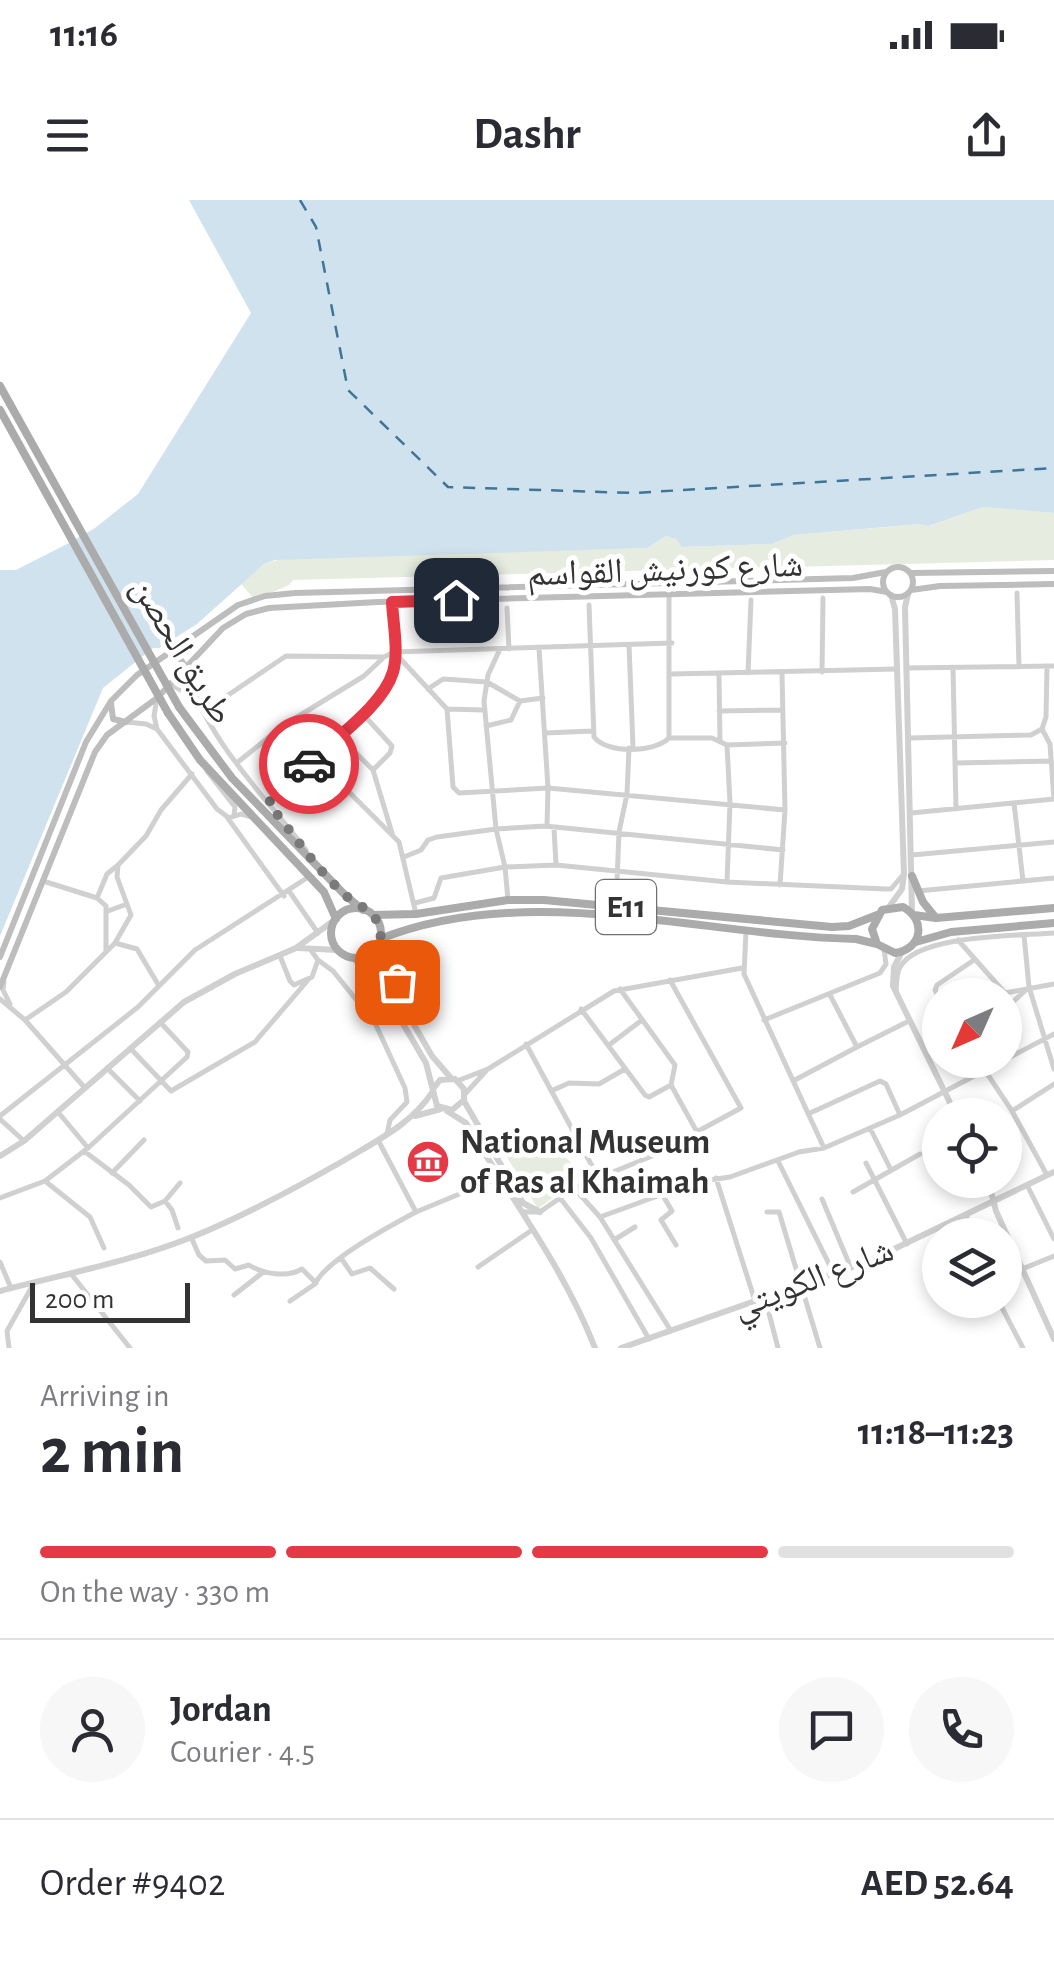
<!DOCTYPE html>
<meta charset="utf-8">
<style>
:root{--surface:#fff;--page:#f7f7f7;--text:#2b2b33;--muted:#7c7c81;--line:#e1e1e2;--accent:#e63946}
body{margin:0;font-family:"Alegreya Sans","Noto Naskh Arabic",sans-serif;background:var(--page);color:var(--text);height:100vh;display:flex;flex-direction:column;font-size:38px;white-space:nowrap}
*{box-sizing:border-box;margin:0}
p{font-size:32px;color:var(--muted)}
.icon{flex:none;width:55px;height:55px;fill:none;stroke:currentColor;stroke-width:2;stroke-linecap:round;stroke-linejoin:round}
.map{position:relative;height:1148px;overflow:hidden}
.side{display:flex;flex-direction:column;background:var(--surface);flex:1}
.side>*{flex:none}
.needle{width:65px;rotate:225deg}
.buttons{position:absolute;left:922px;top:778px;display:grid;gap:20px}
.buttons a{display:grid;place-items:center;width:100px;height:100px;border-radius:50%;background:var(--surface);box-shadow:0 5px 15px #0003;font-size:50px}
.scale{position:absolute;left:30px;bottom:25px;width:160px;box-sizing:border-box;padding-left:10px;border:5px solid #333;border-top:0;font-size:28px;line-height:35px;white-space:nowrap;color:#333;-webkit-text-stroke:8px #fff;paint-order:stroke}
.pin{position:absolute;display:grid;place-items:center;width:85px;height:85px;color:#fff;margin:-42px;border-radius:20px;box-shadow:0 5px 15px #0006}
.courier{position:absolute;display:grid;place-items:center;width:100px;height:100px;margin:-50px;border:8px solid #e63946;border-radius:50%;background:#fff;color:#222;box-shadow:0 2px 12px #0007}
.headline em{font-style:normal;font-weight:700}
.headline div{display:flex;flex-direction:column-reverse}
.headline{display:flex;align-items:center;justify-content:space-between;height:170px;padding:0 40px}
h1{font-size:65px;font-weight:700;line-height:75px}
.bar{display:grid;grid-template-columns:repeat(4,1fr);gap:15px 10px;align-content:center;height:120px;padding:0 40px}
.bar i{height:12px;border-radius:8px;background:var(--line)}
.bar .on{background:var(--accent)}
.bar p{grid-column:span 4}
.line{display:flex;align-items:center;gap:25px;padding:0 40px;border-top:2px solid var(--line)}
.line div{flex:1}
.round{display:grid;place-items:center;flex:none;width:105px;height:105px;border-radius:52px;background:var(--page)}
.status{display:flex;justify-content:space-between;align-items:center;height:70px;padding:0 50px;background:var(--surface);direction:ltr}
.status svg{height:28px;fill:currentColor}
header{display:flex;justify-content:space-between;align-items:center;height:130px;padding:0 40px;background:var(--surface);font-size:45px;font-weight:700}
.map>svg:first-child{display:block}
.green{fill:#e6ecdf}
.water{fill:#cfe2ee}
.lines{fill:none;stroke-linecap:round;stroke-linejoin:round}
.ferry{stroke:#3f7597;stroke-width:2.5;stroke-dasharray:12 10;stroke-linecap:butt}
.minor{stroke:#d0d0d0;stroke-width:5}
.tertiary{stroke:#d0d0d0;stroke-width:6}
.secondary{stroke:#bdbdbd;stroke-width:6}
.primary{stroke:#ababab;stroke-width:8}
.primary-bridge{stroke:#ababab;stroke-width:8}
.done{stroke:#7a7a7a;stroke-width:10;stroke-dasharray:0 18}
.route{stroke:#e63946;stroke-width:12}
.labels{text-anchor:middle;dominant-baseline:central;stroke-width:10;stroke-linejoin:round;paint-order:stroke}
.shield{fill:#fff;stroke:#707070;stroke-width:2.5}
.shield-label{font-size:32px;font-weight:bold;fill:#333}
.street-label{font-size:35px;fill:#333;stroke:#fff}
.poi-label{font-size:35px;font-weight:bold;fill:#333;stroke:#fff;text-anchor:start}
</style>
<div class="status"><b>11:16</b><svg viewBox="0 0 49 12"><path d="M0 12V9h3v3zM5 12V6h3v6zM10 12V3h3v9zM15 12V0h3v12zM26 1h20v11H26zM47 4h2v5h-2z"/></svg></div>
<header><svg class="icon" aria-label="menu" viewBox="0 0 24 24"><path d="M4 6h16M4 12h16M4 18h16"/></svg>Dashr<svg class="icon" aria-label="share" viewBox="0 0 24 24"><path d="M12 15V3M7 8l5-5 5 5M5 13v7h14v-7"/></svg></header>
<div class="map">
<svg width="1054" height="1148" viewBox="0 0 1054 1148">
<rect width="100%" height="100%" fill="#fff"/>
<path class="green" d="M983,307L1054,313V360L293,380L289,385L255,400L241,384L264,364L288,357L647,348L666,336L676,339L683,347L772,344L794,335L921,324L930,326Z
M547,932L562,954L583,974L538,1009L505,954Z"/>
<path class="water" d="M189,0H1054V313L983,307L929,326L920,324L794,335L772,344L682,347L676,339L666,336L647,348L275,360L264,364L197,424L159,448H153L103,488L0,736V370H16L65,345L95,328L138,294L251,113Z"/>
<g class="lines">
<path class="ferry" d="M300,0L316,27L348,190L448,287L633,293L1054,268"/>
<path class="minor" d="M1017,393L1019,467
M589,405L594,537C607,554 654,553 669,538V396
M507,408L509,449
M629,445L633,547
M539,448L548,588L547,626
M500,449L488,475L484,501L496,629L505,667L508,700
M394,452L447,509L453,587L459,593L548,588L785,610
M907,468L1054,466
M953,468L956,609
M186,469C206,539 263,594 306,650
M822,472L823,398
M748,473L751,400
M671,474L897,469
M719,475L720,542
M170,484L194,497
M428,489L443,479L487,482L520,501L543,498
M157,498L154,516L157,529L217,609L229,618L241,614L252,617
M447,509L484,510
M719,511L783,510
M203,512L286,456L384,457L394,452L672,443
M362,513L392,546L390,553L373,570
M126,522L146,524L157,529
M486,526L511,520L520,501
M545,533L592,531
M339,536L373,570L392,633
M669,538H712L727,545L785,543
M910,538L1031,535L1042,529L1046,517L1047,466
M727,545L730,603L727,682
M238,562L284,525L364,476L382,459
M955,563L1051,561
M307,567L318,566L336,579L399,642L416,714
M207,571L235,607L234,615
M269,603L349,527L388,484L394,470L392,402
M1014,603L1023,681
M911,613L1054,599L1050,544L1042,529
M227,617L284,696
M554,628L556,665
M912,655L1054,642
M404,657L421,650L428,640L437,637L496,629L545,626L783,650
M43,681L97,698L106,706V752
M780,685L785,610L782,473
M289,691L318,733
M918,691L1054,678
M97,698L107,674L118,665
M415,703L434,698L441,678L505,667L556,665L727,682L886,689H891L902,676
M616,706L619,632L627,594L629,548
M108,711L127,704
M746,731L744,774L824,948
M1024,735L1029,787L1054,869
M958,740L1005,793L1054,784
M115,743L131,715L117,677L118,665L146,636L161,610L192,574
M310,749L318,760L333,771L375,823L405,888L407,902L390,920L387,934
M280,756L290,781L294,785L312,777L318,760
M4,782L3,790L10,804
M620,789L675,865L671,885
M896,791C897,783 896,774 900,767C918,734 1020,736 1054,733
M0,799L25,820L85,888
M940,800L935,790L937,785L974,760
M581,809L645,895L649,897L671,885L697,932
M1005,809L1027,789
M25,820L66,792L115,743L137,749L159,786
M764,820L880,773L886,764L884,749
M526,844L598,977
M609,845L642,820
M857,847L909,821
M131,849L171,891L255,842L308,780
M978,860L1012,911L1047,975
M107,868L140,901
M457,881L488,869L614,791L742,768
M793,881L857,847L830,795
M551,891L569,883L599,884L625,869
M465,894L486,871
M1012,911L1054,884
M58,912L88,948
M808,914L880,881L886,884L900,915
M0,916L138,807L195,750L310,676
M0,919L24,941
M870,928L891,970
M378,940L416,1012L498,978
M84,951L129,985L151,1007L165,1001L172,1010L178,1028
M778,961L834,1074
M866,963L907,1044
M112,973L144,940
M716,978L755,1101
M45,981L90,1017L104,1048
M1027,985L1054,1039
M574,988L600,1017L696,982L730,977L799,952L824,948L900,915L1054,834
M853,992L920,954
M662,994L672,1011L661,1020L676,1045
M0,998L45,981L88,948L187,857L188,852L160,822
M560,998L591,1038L649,1139
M822,999L851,1068
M165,1001L180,983
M523,1012H540L574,988L652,956L741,908L670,780
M767,1012H779L820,1148
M600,1017L671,1131
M948,1024L966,1035
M966,1035L967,1014
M191,1037L199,1055L206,1061L225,1060L235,1069L249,1065C263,1074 287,1078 302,1069L316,1083
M614,1040L635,1027
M341,1058L352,1074L370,1068L394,1089
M0,1062L11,1088
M478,1067L532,1030
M1022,1069L1054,1056
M72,1075L130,1148
M234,1095L262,1073
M765,1098L778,1148
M998,1100L1023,1148
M290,1101L315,1084C326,1060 390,1026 416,1012
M9,1148L7,1131L34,1083"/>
<path class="tertiary" d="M908,394L905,407L912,713
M889,707L902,689L904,674L895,409L891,395
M379,743L383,771L432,856L451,878
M298,748L337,750
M902,752L894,767L893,786L956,915
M353,758L379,783L426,863L437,906L452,910L464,900V889L455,879L440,880L433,889
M464,901L523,1003L540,1012
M447,911L466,923C510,997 564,1068 595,1148
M415,916L441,909
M0,956L24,941L184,802L235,774L296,748L336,719
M988,980L996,1011L1054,1139
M0,1091C64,1074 130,1062 192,1037C244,1016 294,989 343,961C376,941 412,924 433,891
M621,1148L869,1061L1054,972"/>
<path class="secondary" d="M883 382a15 15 0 1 1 30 0a15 15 0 1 1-30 0Z
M912,373L1054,371
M911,390L940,386L1054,384
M168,454L179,457L185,466
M111,503L113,519L126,522
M0,757L86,542L111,501L137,475L238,405L265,396L295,393L853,378L886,372
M0,787L95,552L107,535L157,498L223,428L246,414L269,408L378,402L870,389L887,392"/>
<path class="primary" d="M0,186L10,204
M179,507L232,578L345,695L363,710
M168,513L200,560L324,692L336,719
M912,676L923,702L936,718
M331 733a25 25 0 1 1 50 0a25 25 0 1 1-50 0Z
M373,715L416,714L508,700H544L832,727L849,726L877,715
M914,715L936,718L1054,708
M380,739C529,680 702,736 856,739L877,744L895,753C922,749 927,720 903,707L882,710L872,729L877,744
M916,742L951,732L1054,723"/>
<path class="primary-bridge" d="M10,204L179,507
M0,210L168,513"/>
</g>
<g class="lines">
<path class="done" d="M309,564L268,603C293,633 315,668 344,694C353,703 368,708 375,718C386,732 376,757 387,778L397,782"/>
<path class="route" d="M309,564C333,539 383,506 393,472C399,451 393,423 392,402L456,400"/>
</g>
<defs>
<g id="museum-disc" transform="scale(2.25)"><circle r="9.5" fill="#e63946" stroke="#fff"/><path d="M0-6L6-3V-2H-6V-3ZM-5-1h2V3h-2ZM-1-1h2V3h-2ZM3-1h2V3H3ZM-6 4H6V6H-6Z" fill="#fff"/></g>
</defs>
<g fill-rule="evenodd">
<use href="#museum-disc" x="428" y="962"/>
</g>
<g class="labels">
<rect class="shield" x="596" y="680" width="60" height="54" rx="8"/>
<g class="shield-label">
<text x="626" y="707">E11</text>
</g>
<g class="street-label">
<text transform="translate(665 370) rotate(-2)">شارع كورنيش القواسم</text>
<text transform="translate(182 451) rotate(59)">طريق الحصن</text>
<text transform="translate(813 1079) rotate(-21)">شارع الكويتي</text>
</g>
<g class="poi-label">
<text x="460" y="942">National Museum<tspan x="460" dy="40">of Ras al Khaimah</tspan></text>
</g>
</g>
</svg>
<div class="buttons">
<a><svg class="needle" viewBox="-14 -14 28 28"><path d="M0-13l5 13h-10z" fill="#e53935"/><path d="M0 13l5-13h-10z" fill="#7c7c81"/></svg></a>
<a><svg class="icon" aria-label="locate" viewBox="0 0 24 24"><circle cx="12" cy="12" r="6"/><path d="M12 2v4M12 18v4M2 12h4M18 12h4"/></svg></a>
<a><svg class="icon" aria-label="layers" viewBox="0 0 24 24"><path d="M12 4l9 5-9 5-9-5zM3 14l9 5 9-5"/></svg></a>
</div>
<div class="scale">200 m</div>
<div class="pin" style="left:397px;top:782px;background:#ea580c"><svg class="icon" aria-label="bag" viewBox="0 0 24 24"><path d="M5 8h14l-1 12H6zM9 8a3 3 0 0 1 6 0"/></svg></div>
<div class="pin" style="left:456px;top:400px;background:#1f2937"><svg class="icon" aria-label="home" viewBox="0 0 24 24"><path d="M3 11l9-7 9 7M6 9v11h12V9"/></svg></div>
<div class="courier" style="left:309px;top:564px"><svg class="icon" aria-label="car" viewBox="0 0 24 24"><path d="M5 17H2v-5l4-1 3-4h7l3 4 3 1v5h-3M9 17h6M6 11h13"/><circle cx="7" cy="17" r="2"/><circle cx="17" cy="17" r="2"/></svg></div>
</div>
<section class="side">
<div class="headline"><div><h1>2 min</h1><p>Arriving in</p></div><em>11:18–11:23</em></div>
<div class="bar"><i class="on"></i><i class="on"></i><i class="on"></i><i></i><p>On the way · 330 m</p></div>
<div class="line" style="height:180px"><a class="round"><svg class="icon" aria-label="person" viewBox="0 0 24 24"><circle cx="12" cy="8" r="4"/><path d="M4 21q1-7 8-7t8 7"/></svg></a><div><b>Jordan</b><p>Courier · 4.5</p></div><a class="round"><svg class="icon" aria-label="chat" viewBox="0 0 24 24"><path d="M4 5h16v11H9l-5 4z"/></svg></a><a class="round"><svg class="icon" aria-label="phone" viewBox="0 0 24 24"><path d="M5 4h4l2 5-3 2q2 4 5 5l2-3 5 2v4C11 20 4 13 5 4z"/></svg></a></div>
<div class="line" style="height:130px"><div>Order #9402</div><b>AED 52.64</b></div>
</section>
